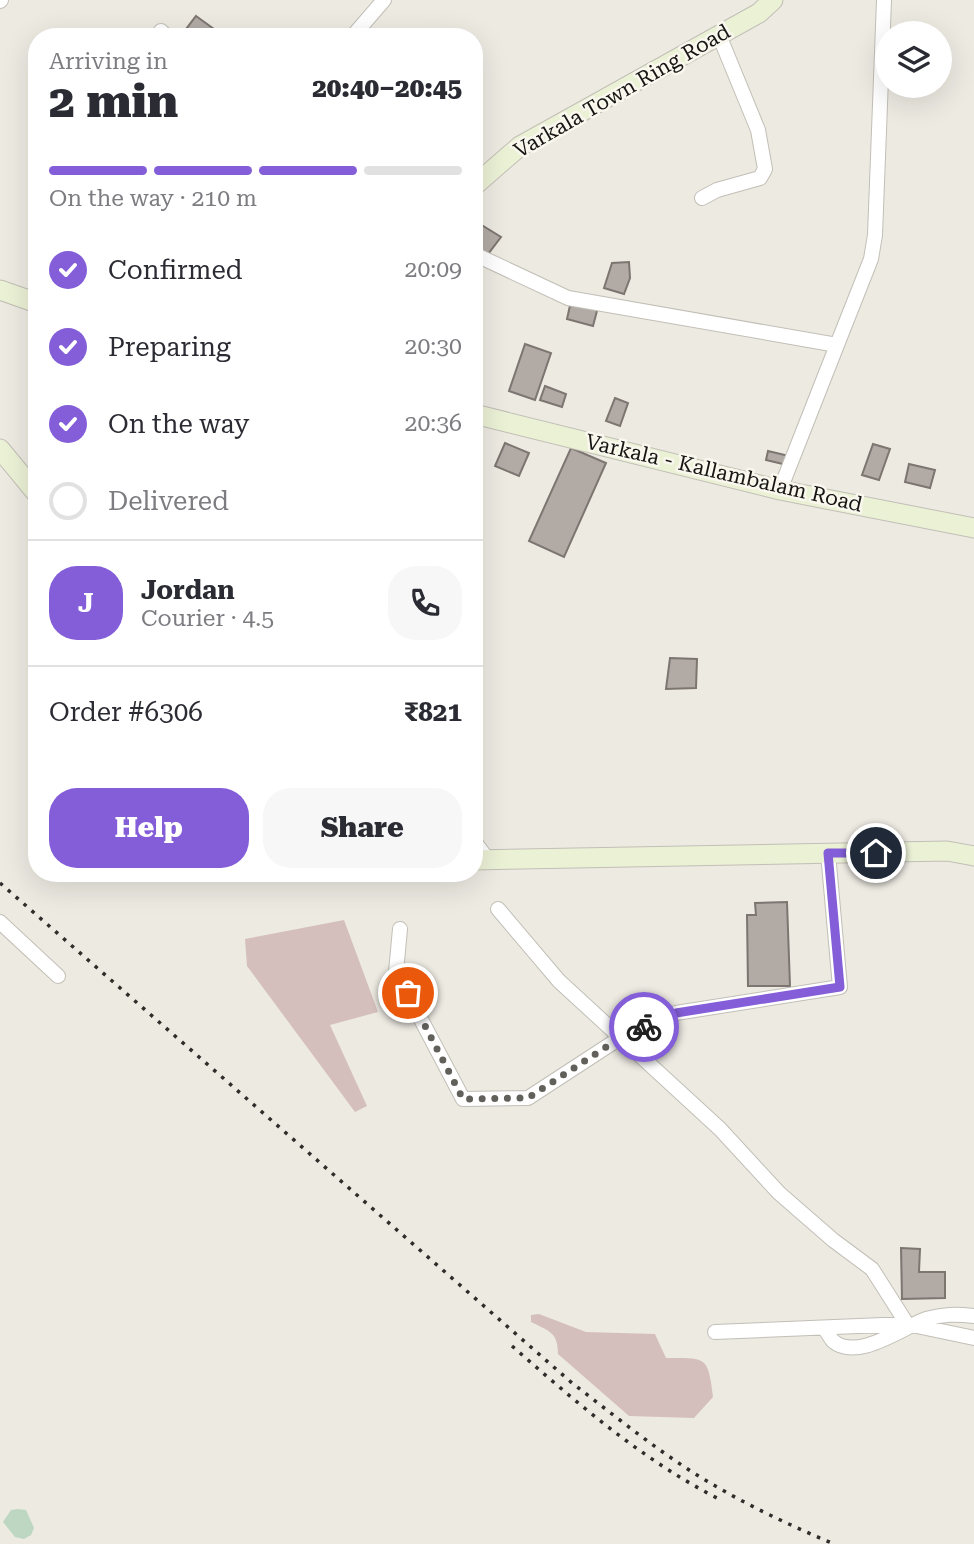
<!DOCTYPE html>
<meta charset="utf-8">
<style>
:root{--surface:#fff;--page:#f7f7f7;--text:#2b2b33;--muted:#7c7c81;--line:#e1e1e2;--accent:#835ed8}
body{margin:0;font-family:"Roboto Serif",serif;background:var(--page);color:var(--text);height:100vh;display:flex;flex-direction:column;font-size:26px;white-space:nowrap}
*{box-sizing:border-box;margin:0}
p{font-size:23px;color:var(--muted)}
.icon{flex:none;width:38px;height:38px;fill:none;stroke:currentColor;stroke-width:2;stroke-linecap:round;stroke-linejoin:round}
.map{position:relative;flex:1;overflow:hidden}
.side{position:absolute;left:28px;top:28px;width:455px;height:854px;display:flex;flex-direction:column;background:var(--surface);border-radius:28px;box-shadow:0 7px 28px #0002}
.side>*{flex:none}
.controls{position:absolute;left:875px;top:21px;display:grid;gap:14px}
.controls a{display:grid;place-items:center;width:77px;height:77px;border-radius:50%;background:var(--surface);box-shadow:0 7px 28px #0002;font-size:35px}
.pin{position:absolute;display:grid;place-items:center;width:60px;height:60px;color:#fff;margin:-30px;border:4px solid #fff;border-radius:50%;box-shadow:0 2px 7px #0007}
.courier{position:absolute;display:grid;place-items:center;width:70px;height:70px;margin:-35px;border:5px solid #835ed8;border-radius:50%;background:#fff;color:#222;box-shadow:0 2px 9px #0007}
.summary em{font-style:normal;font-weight:800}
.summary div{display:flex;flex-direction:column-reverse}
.summary{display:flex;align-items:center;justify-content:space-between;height:119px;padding:0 21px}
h1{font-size:46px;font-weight:800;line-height:52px}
.bar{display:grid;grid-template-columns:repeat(4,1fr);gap:10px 7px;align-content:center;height:84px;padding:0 21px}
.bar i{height:9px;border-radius:5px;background:var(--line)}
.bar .selected{background:var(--accent)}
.bar p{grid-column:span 4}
.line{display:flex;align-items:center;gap:18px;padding:0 21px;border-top:2px solid var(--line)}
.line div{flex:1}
.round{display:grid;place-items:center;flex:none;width:74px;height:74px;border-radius:28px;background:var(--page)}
ol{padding:0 21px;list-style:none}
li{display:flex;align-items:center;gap:21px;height:77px}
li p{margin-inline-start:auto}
li .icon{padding:7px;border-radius:50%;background:var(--accent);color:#fff;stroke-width:4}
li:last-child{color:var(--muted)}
li i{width:38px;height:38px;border:4px solid var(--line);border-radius:50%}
.action{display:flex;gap:14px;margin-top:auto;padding:14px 21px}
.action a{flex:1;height:80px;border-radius:28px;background:var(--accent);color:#fff;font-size:28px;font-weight:800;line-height:80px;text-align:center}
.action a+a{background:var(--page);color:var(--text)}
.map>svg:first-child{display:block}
.green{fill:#d5bfbc}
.water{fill:#bdd7c2}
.building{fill:#b2aaa5;stroke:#7c7570;stroke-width:2}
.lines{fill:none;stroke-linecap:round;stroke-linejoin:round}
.street-casing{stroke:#c2bfb7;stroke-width:16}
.secondary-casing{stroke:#c2bfb7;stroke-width:21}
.street{stroke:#fff;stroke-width:14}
.secondary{stroke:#ebf1d5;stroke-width:19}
.rail{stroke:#2e2d29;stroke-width:3.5;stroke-dasharray:3.5 7;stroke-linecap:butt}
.done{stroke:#62605b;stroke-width:7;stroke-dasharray:0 12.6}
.route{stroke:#835ed8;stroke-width:9}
.labels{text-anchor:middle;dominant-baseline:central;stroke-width:5;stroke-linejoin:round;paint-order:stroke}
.street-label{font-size:21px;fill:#171613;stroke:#faf7ef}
</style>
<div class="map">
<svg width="974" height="1544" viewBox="0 0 974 1544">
<rect width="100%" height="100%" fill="#edeae2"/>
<path class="green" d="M344,920L378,1012L330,1025L367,1106L355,1112L247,966L245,939Z
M539,1314L586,1332L655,1334L666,1358C706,1358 708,1355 713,1397L694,1418L629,1416L558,1354C558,1332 549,1331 531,1322V1315Z"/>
<path class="water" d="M18,1509L26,1510L34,1528L31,1535L24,1539L15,1537L3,1522L11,1510Z"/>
<path class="building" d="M196,16L218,32L214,37H180Z
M480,224L501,237L482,262L474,259V231Z
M629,262L630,278L624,294L604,288L612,263Z
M571,301L598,307L593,326L567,319Z
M525,344L551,353L535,400L509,391Z
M545,386L566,394L562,407L540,400Z
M615,398L628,403L620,426L606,421Z
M505,443L529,453L519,476L495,466Z
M873,444L890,449L879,480L862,475Z
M571,448L606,463L564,557L529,541Z
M768,451L789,456L787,465L766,460Z
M909,464L935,470L930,488L905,482Z
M670,658L697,659L696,688L666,689Z
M787,902L790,986H748L747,915H756L755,903Z
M901,1248L920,1249L919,1272H945V1298L902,1299Z"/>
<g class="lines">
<g class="street-casing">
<path id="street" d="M0,1L1,0
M161,31L167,37
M352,37L384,0
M702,198L717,190L760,178L765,169L758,130L719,35
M474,254L568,298L837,345L780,490
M837,345L871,259L875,235L884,0
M474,841L488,860
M498,909L559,981L720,1129L779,1193L833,1240L872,1269L907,1324
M0,922L58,976
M400,929L396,972L463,1099L528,1098L620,1038L676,1013L840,987L828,853
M824,1328C827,1331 830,1338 833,1341C857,1362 903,1327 926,1319C943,1314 956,1314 974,1316
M715,1332L907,1324L974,1338"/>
</g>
<g class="secondary-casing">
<path id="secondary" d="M474,186L520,146L759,13L773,0
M0,290L37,303
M474,414L780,490L974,528
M0,449L37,494
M474,860L947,851L974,856"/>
</g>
<use href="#street" class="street"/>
<use href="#secondary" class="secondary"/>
<path class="rail" d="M0,883L572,1383C619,1419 666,1458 717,1487C755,1509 794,1527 834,1544
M512,1346C576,1402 641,1459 717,1498"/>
</g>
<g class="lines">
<path class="done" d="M408,993L463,1099L528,1098L620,1038L644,1027"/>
<path class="route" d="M644,1027L676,1013L840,987L828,853H876"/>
</g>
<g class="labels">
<g class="street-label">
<text transform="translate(622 91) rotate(-30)">Varkala Town Ring Road</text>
<text transform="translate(724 473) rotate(13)">Varkala - Kallambalam Road</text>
</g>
</g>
</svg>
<div class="controls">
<a><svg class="icon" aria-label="layers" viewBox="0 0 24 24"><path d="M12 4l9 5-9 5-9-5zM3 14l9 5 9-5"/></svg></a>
</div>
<div class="pin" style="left:408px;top:993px;background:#ea580c"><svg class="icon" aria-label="bag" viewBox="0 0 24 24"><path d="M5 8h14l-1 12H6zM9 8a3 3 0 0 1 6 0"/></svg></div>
<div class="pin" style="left:876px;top:853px;background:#1f2937"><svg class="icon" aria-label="home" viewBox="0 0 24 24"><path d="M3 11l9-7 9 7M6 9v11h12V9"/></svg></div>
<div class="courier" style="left:644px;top:1027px"><svg class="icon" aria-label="bike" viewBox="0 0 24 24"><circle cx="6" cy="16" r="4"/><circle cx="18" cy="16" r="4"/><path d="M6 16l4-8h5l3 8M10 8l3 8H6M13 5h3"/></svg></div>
<section class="side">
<div class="summary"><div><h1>2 min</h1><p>Arriving in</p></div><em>20:40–20:45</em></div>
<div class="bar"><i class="selected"></i><i class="selected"></i><i class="selected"></i><i></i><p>On the way · 210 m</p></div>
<ol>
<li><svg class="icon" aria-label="check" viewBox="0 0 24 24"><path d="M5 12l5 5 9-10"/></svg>Confirmed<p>20:09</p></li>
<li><svg class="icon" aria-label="check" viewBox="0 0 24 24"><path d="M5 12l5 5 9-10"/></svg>Preparing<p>20:30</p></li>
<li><svg class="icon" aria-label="check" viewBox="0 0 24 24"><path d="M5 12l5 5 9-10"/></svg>On the way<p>20:36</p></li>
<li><i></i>Delivered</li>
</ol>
<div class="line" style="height:126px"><b class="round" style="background:var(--accent);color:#fff">J</b><div><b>Jordan</b><p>Courier · 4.5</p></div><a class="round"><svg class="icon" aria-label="phone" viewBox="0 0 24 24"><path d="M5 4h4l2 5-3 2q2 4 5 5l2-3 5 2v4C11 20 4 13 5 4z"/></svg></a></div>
<div class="line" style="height:91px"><div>Order #6306</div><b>₹821</b></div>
<div class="action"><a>Help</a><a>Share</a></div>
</section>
</div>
